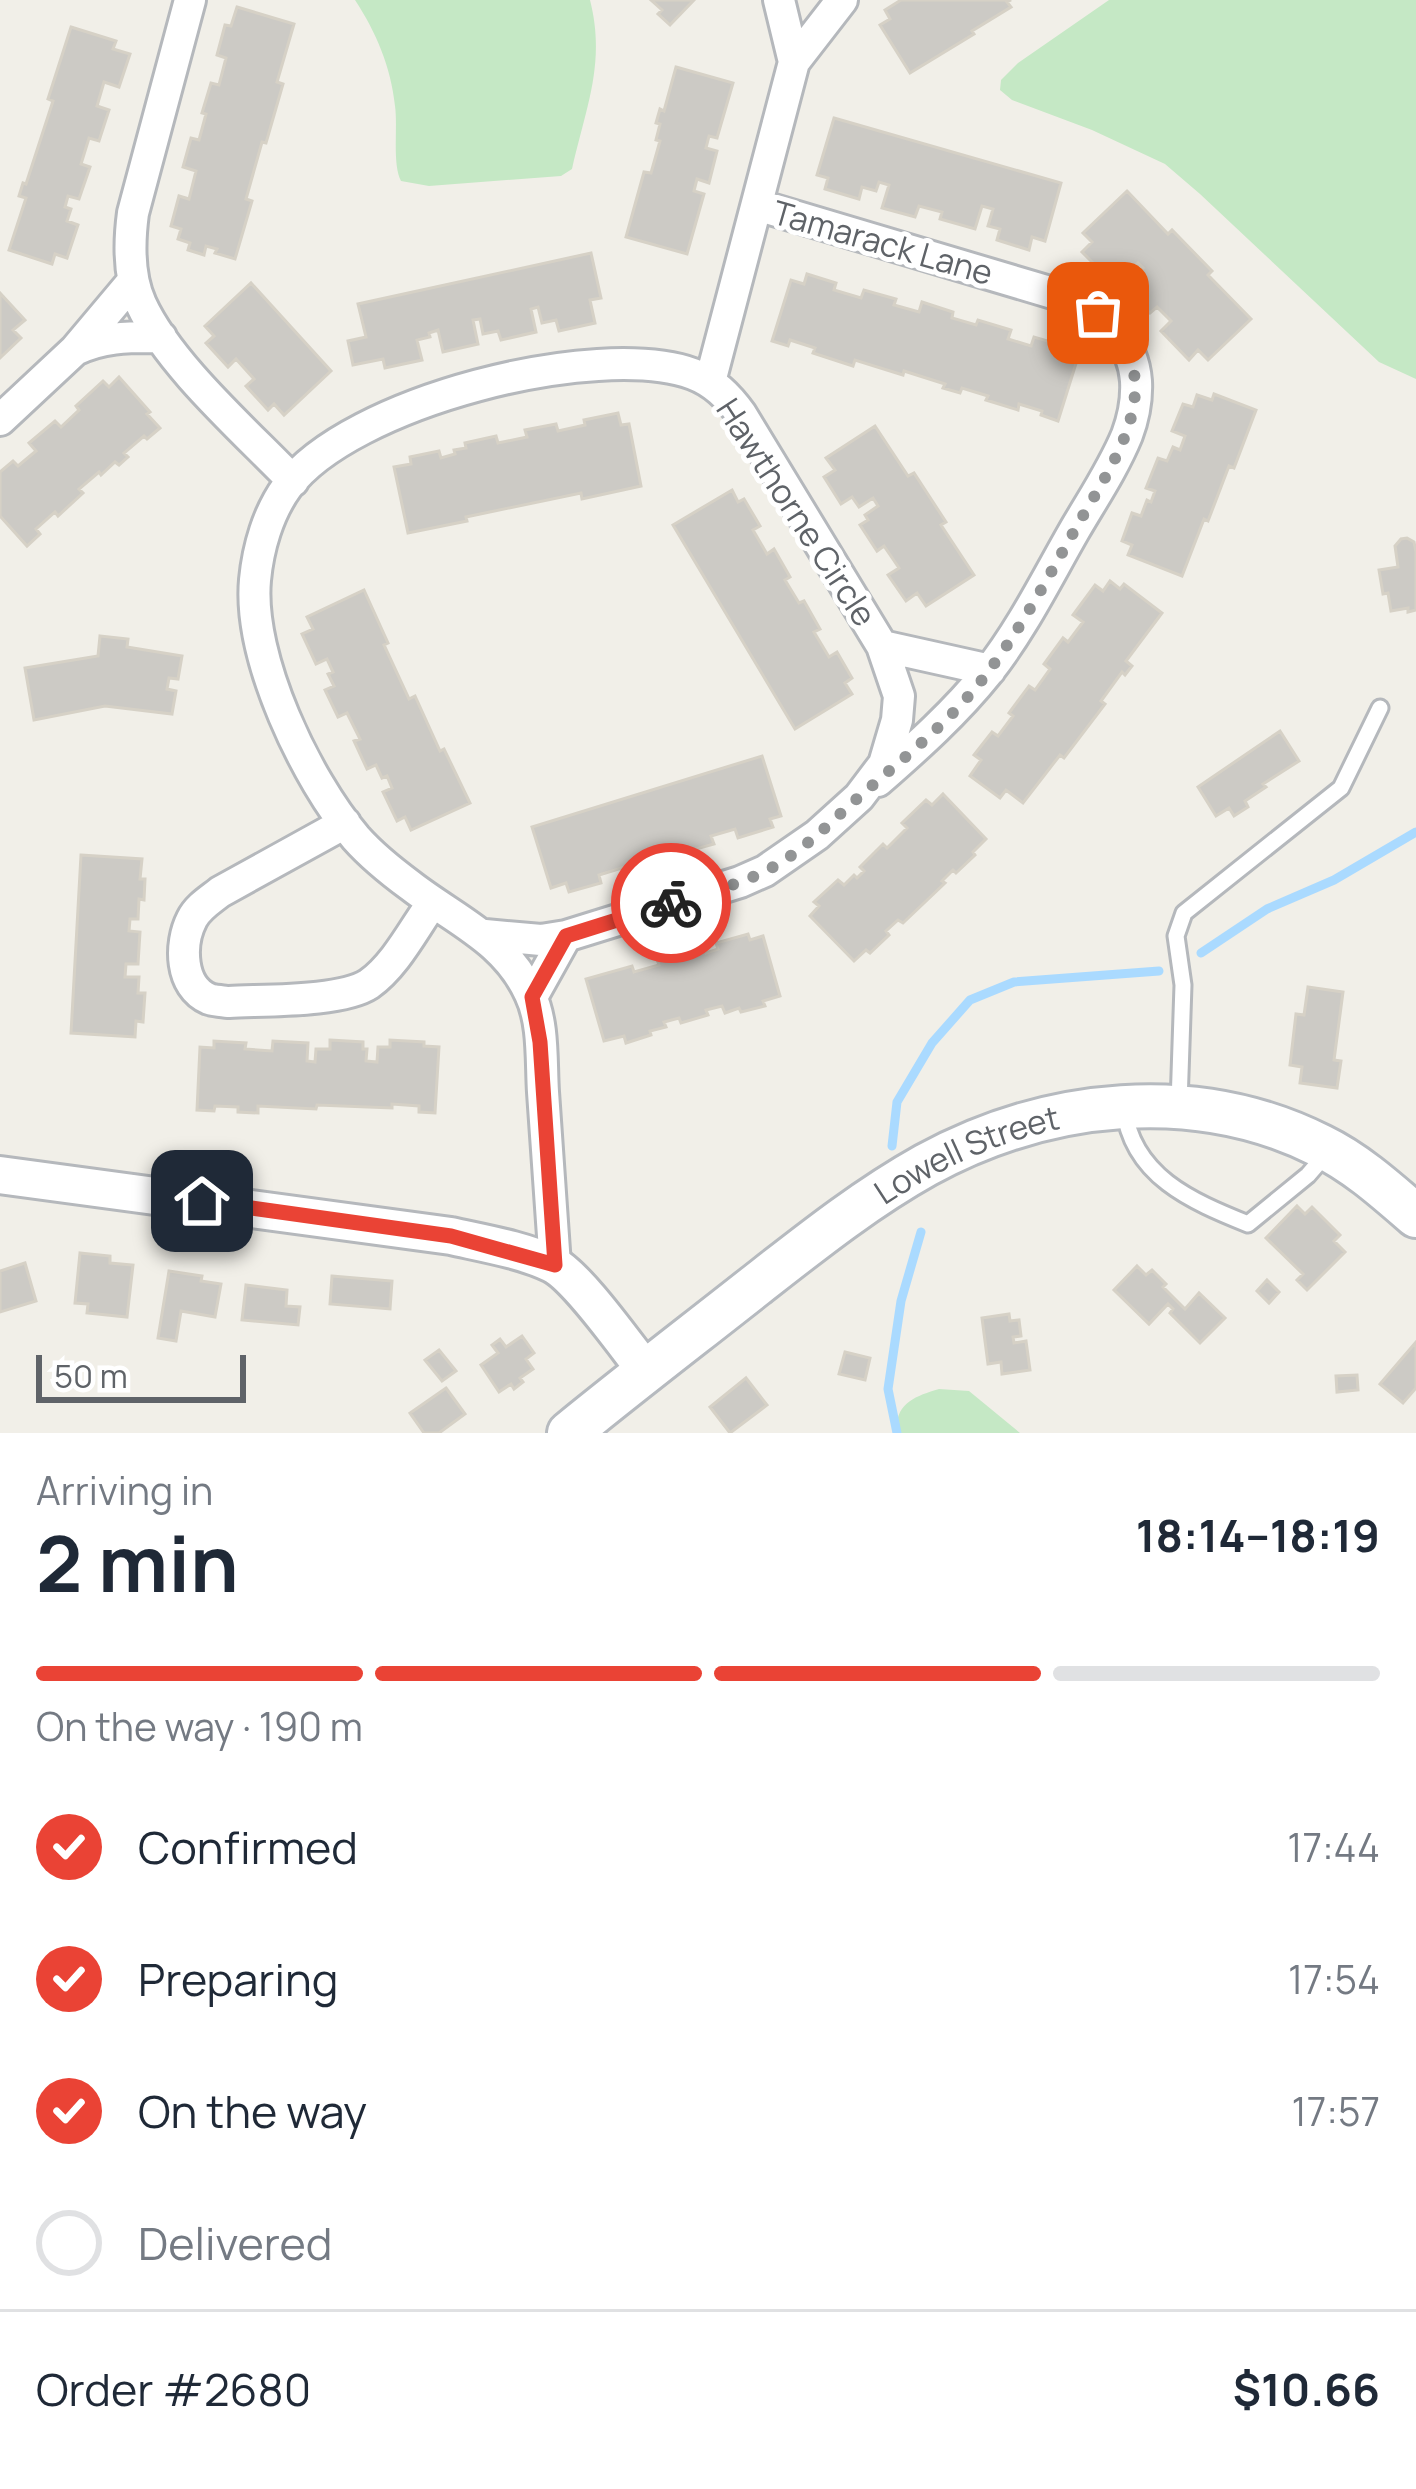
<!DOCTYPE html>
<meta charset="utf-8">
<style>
:root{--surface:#fff;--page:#f2f2f3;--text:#1f2937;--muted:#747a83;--line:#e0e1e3;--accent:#ea4335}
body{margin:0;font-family:Manrope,sans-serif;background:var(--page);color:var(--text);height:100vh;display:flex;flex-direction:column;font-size:45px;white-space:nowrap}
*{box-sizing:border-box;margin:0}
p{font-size:39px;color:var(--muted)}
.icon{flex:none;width:66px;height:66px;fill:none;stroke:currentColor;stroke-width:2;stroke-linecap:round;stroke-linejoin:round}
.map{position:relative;height:1433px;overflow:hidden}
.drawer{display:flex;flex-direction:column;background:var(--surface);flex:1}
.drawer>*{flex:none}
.scale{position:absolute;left:36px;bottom:30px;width:210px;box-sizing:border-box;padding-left:12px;border:6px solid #5f6368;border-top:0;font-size:33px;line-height:42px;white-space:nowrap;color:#5f6368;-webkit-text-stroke:9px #fff;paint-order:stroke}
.pin{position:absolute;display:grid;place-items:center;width:102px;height:102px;color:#fff;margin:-51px;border-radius:24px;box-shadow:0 6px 18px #0006}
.courier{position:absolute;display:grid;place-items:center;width:120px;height:120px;margin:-60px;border:9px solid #ea4335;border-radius:50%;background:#fff;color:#222;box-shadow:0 3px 15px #0007}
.headline em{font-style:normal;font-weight:700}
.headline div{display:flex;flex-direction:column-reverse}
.headline{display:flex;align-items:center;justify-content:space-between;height:204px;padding:0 36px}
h1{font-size:78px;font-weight:700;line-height:90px}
.bar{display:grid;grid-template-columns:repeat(4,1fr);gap:18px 12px;align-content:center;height:144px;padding:0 36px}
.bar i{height:15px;border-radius:9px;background:var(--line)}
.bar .selected{background:var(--accent)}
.bar p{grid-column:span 4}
.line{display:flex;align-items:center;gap:30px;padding:0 36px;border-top:3px solid var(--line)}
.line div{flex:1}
ol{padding:0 36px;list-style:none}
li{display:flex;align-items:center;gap:36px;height:132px}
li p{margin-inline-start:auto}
li .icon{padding:12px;border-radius:50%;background:var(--accent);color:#fff;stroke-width:4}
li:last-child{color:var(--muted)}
li i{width:66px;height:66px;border:6px solid var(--line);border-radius:50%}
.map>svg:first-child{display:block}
.green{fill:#c5e8c5}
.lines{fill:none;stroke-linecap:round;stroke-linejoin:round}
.stream{stroke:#aadaff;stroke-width:9}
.building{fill:#cccac5;stroke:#d6d1c6;stroke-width:3}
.service-casing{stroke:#b5b8bc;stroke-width:21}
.minor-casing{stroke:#b5b8bc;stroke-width:36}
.tertiary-casing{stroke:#b5b8bc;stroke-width:42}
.secondary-casing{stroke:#b6babf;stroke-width:48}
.service{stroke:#fff;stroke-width:15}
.minor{stroke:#fff;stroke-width:30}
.tertiary{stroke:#fff;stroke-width:36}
.secondary{stroke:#fff;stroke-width:42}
.done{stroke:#929495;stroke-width:12;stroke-dasharray:0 21.6}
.route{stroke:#ea4335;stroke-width:15}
.labels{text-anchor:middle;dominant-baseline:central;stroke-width:10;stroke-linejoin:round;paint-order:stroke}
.street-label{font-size:33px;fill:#5f6368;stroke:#fff}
</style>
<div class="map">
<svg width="1416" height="1433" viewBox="0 0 1416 1433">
<rect width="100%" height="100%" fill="#f1efe8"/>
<path class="green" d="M355,0H590C606,63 586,107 572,169L561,176L429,186L401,181C392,164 398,127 395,106C391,67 376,32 355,0Z
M1109,0H1416V379L1379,362L1200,194L1165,164L1092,130L1012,100L1000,90L1001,80L1018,63Z
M939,1389L969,1391L1020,1433H897C894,1404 915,1396 939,1389Z"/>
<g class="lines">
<path class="stream" d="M1201,953L1267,909L1334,880L1416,832
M892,1146L897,1102L932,1043L970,1000L1014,982L1159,971
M897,1433L888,1389L901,1301L921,1232"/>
</g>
<path class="building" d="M651,0H694L670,25L658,14L662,10Z
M901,0H1011L1007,2L1011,7L972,31L974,34L910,73L880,25L890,19L885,10Z
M237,7L294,24L277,82L283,84L266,143L262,142L246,199L252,201L235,259L215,253L217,249L206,246L204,255L188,250L190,243L178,239L181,229L171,226L179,196L189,199L196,171L183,167L191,138L199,140L206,114L202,113L211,83L219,85L226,58L217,55L225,25L231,26Z
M71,27L116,41L113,49L130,54L119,87L104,82L97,106L109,110L99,141L89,138L81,164L90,167L79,199L68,196L65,207L71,209L67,221L78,225L67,258L55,254L52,264L9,250L26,198L19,196L23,183L26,184L53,101L48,99Z
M676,67L733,83L717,138L709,136L706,148L717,151L709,183L697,179L694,191L704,194L687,254L626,237L644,172L651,173L660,141L656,140L660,124L656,123L660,109L664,111Z
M834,118L1061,183L1045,241L1032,237L1029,250L997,240L1000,229L988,226L993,209L982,206L975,229L940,219L942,212L919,206L915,217L882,208L889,185L879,182L876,191L862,187L859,199L825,189L828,178L817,175Z
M1127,191L1168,234L1172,230L1212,271L1208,275L1251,319L1208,360L1198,350L1189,360L1161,331L1171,321L1157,307L1150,313L1129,292L1138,284L1132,278L1143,268L1138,263L1124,276L1113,265L1104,274L1082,252L1092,242L1083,233Z
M591,253L601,298L590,300L595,323L559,331L556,320L542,323L538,307L531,309L536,332L501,340L498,331L483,334L480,319L473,320L478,344L443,352L438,330L429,333L430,337L417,340L422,360L385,368L383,359L353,365L348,341L366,337L358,304Z
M807,274L836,283L834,290L861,298L864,290L896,299L894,305L919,312L922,302L953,312L952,318L976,325L978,320L1011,330L1008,339L1031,346L1034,337L1065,346L1063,353L1078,357L1058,421L1041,415L1042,411L1019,404L1018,410L986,400L988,396L962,388L960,393L943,388L945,384L904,371L903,375L855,360L853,366L813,353L815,348L790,340L788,346L772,341L791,280L804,284Z
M251,283L331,371L284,415L274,404L268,410L246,386L254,379L236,359L228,367L206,343L214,336L205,326Z
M0,293L25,320L13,330L21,338L0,358Z
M119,377L150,412L147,414L160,428L147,439L144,436L124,453L128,457L119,465L115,462L101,475L99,472L79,489L83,493L58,516L55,512L36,529L40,534L27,546L0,516V472L13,461L18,466L36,451L29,443L55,421L61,427L79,410L76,406L103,381L109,387Z
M1214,394L1256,410L1234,468L1229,466L1208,521L1204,519L1182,576L1128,555L1132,545L1122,541L1132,513L1141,516L1147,500L1151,502L1155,491L1146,488L1158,458L1167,461L1173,447L1180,450L1185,436L1172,431L1183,404L1193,407L1197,395L1212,400Z
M618,413L621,425L629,424L641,486L582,499L581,493L466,517L467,521L408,533L394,467L411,464L410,457L439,451L441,458L455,454L454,450L466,448L465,443L496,436L498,443L527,437L525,430L556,424L558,431L585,425L584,420Z
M875,426L908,476L914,473L946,522L941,525L974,575L926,606L917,593L906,601L888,575L899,568L884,546L877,551L860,525L868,520L865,515L878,506L873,498L859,507L852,497L841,504L824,477L835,470L826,458Z
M732,490L738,502L744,499L760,526L753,530L767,554L774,549L790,577L785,580L799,603L804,601L820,629L814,632L829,657L837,652L852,678L845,683L852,694L795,729L673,525Z
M1407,538L1414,542L1416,552V610L1408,612V608L1391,611L1388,593L1383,594L1379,570L1398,567L1395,546L1401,539Z
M1110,581L1120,589L1124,584L1162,613L1126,661L1132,666L1125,675L1122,672L1101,701L1105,704L1064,758L1060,755L1023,803L1006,790L1000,798L970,776L981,760L974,755L992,732L998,736L1013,716L1009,713L1029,686L1035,690L1050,669L1044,664L1063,638L1068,642L1083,622L1073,615L1095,585L1103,591Z
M364,590L388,643L384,645L409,699L415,696L440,751L444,749L470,803L411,830L405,817L397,821L383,792L392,788L387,776L382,778L376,765L367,769L354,741L360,739L347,713L338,717L325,690L334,686L328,674L333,672L327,659L316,664L302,634L313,629L307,617Z
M100,636L128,639L127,647L182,656L178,679L169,678L167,689L176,691L172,714L105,706L34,720L25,668L98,656Z
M1280,731L1299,761L1263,784L1266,787L1245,801L1248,807L1234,816L1229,808L1216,816L1198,787Z
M762,756L781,816L770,819L773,827L738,838L735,829L711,836L714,844L682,853L680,845L669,849L671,852L655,857L657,865L627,874L625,867L599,875L601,883L569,892L566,883L551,888L532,827Z
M943,794L986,839L973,852L975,855L956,873L953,870L942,881L945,883L903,923L898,920L886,931L889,935L870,953L866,950L854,961L810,916L819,906L814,902L838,880L844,885L854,875L857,878L864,871L860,867L883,844L887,848L907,828L902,823L926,800L932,805Z
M81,855L142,859L140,879H145L144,900L139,899L138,919H130L129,931L140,932L138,964H126L125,977H139L138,993H145L143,1022L136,1021L135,1037L71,1033Z
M748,934L750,940L763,936L780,996L763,1001L765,1006L741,1012L739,1008L725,1013L722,1006L706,1010L708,1015L681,1023L679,1018L664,1022L666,1027L650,1031L651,1035L626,1043L624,1036L604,1041L586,979L632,966L634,972L659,965L655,954L690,945L692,952L705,948L706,953L718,949L716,943Z
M1308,987L1343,992L1334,1060L1341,1061L1337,1088L1300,1083L1302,1067L1290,1065L1296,1014L1304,1015Z
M330,1040L363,1042V1049H367L366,1061L377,1062L378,1047H390V1040L424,1042V1046L439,1047L435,1113L419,1112V1106L392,1104V1108L317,1105L316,1109L258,1106V1113L238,1112V1107L215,1106L214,1111L197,1110L200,1047L214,1048V1041L246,1043L245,1049L272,1051L273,1041L308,1043L307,1061L315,1062L316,1049H330Z
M1297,1206L1305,1214L1312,1207L1340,1235L1334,1241L1345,1252L1307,1290L1297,1280L1303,1274L1266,1238Z
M80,1253L110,1256V1263L133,1265L127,1317L87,1313L88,1304L75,1303Z
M25,1263L36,1301L0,1312V1271Z
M1137,1266L1146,1275L1152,1270L1166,1284L1163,1287L1185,1309L1199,1293L1225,1318L1200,1343L1170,1313L1173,1309L1168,1304L1149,1324L1114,1290Z
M169,1271L202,1276L201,1281L221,1284L215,1317L181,1311L176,1341L158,1338Z
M332,1276L392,1281L390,1309L330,1304Z
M1267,1280L1279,1292L1269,1303L1257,1291Z
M246,1285L287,1290L286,1306L300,1307L298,1325L242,1320Z
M1009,1314L1010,1321L1019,1320L1021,1336L1013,1337L1014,1343L1026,1341L1030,1370L1002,1374L1001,1362L988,1364L982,1318Z
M522,1336L534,1353L526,1359L533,1369L520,1378L523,1382L514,1389L511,1384L499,1392L481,1365L498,1353L492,1345L500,1339L506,1347Z
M1416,1342V1388L1403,1403L1380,1384Z
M439,1350L456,1371L442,1381L425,1360Z
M845,1352L870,1358L865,1380L839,1374Z
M1357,1375L1358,1390L1337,1392L1336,1376Z
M746,1378L767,1405L730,1433L710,1407Z
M446,1388L465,1414L439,1433H424L410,1413Z"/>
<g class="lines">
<g class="service-casing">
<path id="service" d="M1179,1104L1183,985L1176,936L1184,913L1341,788L1380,708
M1124,1108C1132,1176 1191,1201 1248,1224L1308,1175L1327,1153"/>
</g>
<g class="minor-casing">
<path id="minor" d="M190,0L133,213C129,243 128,276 141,304C169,365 246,432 293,481
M794,62L842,0
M757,205L1073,299C1106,317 1133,341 1136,381C1137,399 1133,419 1127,435C1113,469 1092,500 1074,531C1047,578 1022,629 988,672C956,712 917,747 878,781
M75,350C104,336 130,337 161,337
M710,382L794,62L779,0
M0,420L75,350L133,281
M882,646L990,670
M345,823L220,892C210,900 198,907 192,919C179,944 180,987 209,999C211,1000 227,1002 229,1002C264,1000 342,1002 369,984C396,965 414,928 433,902
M485,935L541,940L566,936
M532,997L566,936L740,882L765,871L817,835L859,797L884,764L897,720L899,696L882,646L741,414C728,396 714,382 693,374C597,339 349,402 287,487C268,513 258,548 255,580C248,658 306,779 356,838C372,856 392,872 411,886C455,920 506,940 530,994C544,1023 541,1061 543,1092C547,1150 551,1207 555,1265"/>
</g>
<g class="tertiary-casing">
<path id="tertiary" d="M0,1175L451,1236C482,1243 524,1250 552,1264C577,1276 626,1346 646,1371"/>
</g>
<g class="secondary-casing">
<g id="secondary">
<path id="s1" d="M569,1433C630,1383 693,1335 755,1286C810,1243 865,1199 926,1165C1047,1099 1196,1083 1321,1146C1356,1163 1386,1190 1416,1216"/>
</g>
</g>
<use href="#service" class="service"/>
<use href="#minor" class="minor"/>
<use href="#tertiary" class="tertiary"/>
<use href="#secondary" class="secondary"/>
</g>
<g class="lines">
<path class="done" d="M671,903C709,892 749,883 783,861C811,843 835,818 860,796C906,756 956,717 991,668C1024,623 1050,574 1077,526C1116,458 1174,379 1098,313"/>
<path class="route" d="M202,1201L451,1236L555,1265L540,1042L532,997L566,936L671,903"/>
</g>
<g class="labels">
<g class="street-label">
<text transform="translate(883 242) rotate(16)">Tamarack Lane</text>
<text transform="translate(797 512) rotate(57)">Hawthorne Circle</text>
<text stroke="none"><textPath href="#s1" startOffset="489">Lowell Street</textPath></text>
</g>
</g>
</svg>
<div class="scale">50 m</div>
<div class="pin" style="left:1098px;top:313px;background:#ea580c"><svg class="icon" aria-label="bag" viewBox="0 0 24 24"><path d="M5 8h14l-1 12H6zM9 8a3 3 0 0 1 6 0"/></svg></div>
<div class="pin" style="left:202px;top:1201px;background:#1f2937"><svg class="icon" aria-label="home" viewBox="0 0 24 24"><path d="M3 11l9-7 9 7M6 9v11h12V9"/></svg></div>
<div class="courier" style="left:671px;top:903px"><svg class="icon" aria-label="bike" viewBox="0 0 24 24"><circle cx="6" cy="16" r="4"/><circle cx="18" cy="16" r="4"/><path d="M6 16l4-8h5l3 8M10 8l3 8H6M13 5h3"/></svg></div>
</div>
<section class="drawer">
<div class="headline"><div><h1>2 min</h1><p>Arriving in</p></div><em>18:14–18:19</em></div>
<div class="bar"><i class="selected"></i><i class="selected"></i><i class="selected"></i><i></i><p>On the way · 190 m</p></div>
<ol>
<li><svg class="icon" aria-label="check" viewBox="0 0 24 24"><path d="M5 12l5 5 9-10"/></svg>Confirmed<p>17:44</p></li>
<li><svg class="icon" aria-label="check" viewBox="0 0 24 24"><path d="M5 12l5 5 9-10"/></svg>Preparing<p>17:54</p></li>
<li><svg class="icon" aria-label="check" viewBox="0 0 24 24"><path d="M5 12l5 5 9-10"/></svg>On the way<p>17:57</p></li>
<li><i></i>Delivered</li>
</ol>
<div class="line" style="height:156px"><div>Order #2680</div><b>$10.66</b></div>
</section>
